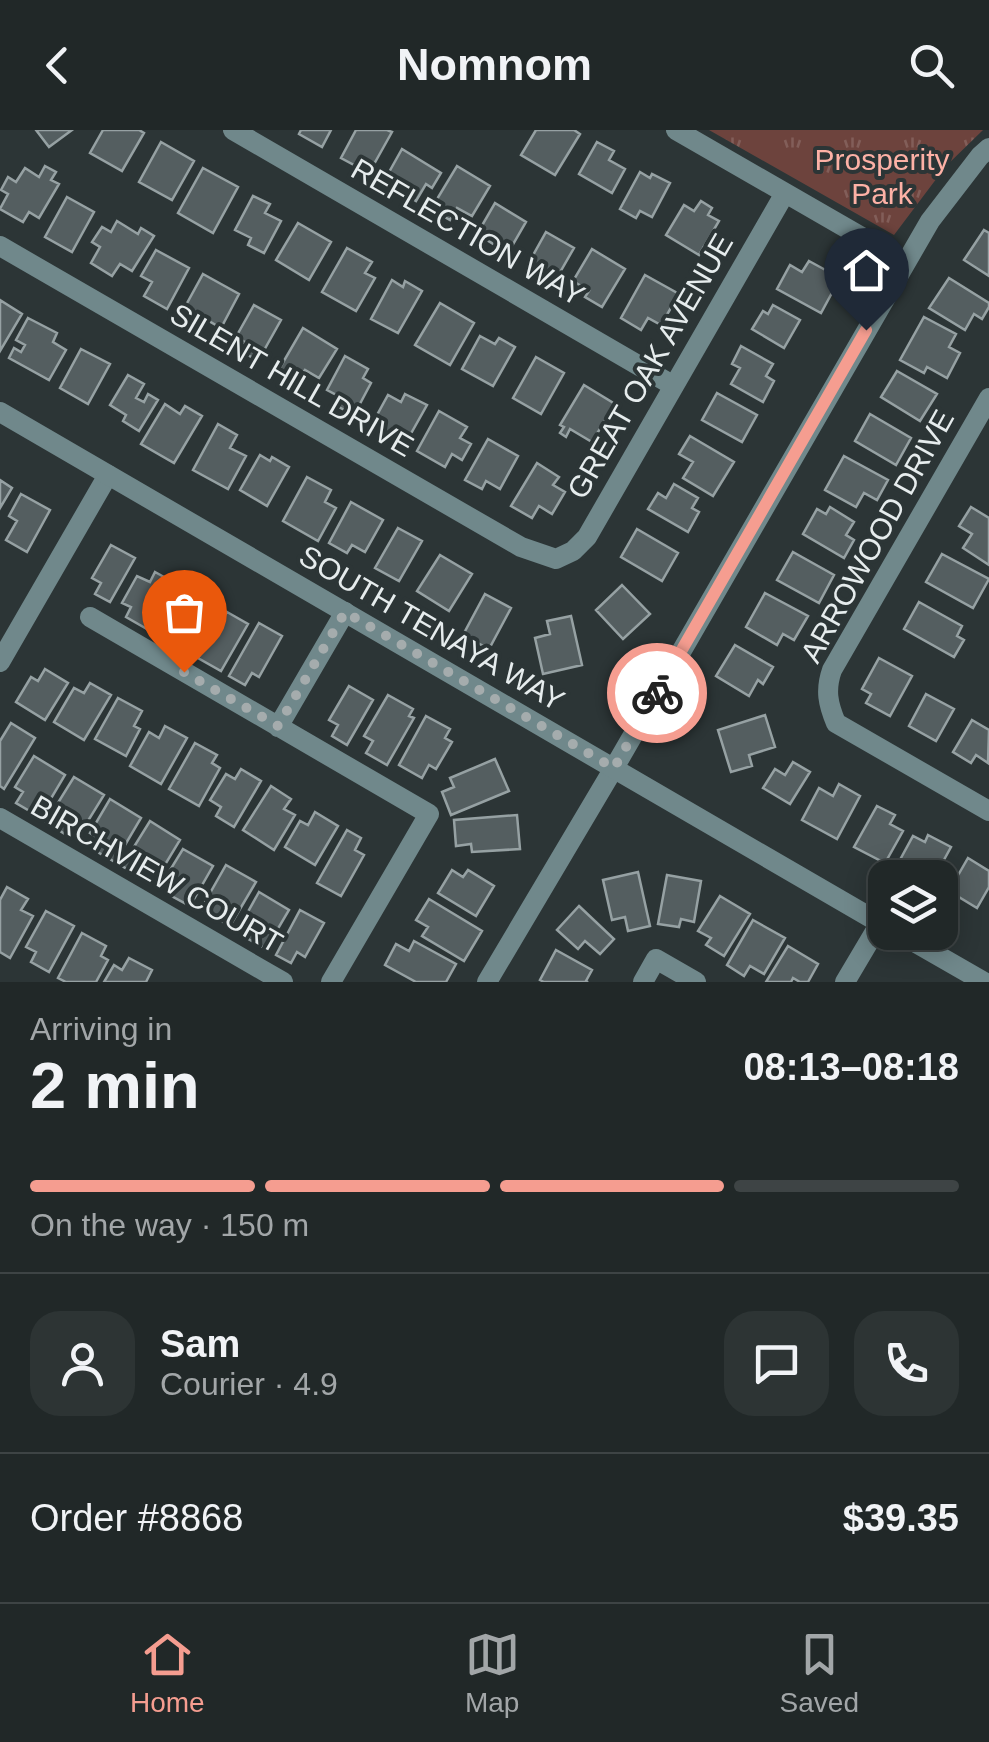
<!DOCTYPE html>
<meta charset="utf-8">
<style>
:root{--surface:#212828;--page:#2d3434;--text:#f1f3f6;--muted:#a2a6a8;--line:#3e4445;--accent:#f59d90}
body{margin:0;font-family:Helvetica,sans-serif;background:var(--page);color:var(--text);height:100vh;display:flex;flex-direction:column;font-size:38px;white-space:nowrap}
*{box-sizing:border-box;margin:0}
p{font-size:32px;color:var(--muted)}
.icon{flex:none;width:55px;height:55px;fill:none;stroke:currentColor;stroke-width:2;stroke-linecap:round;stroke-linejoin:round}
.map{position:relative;height:852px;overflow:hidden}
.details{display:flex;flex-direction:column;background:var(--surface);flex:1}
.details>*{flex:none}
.tools{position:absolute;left:868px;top:730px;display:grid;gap:20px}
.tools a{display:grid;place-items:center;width:90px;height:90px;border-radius:20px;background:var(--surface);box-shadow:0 5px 25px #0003,0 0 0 2px var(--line);font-size:50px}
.pin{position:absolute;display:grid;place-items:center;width:85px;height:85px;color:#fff;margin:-102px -42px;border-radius:50% 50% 50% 0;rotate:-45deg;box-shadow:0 0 10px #0007}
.pin .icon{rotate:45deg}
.courier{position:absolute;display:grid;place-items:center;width:100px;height:100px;margin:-50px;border:8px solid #f59d90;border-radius:50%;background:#fff;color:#222;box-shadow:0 2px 12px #0007}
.head em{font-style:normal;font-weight:700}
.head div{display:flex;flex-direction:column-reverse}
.head{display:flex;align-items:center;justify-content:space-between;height:170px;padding:0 30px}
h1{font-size:65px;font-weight:700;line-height:75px}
.bar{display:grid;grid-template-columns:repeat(4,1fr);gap:15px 10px;align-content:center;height:120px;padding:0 30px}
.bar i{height:12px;border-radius:8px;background:var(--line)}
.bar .selected{background:var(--accent)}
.bar p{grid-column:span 4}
.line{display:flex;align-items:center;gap:25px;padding:0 30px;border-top:2px solid var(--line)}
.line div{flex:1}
.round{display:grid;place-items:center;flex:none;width:105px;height:105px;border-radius:30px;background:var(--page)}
header{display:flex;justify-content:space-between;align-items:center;height:130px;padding:0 30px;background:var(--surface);font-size:45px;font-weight:700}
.tabs{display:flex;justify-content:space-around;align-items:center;height:140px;border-top:2px solid var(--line);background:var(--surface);font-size:28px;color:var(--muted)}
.tabs a{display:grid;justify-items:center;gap:5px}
.tabs .selected{color:var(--accent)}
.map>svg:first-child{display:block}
.park{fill:url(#park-tufts)}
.building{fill:#545e60;stroke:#96a1a3;stroke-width:2.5}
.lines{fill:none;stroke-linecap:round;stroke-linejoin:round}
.minor{stroke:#70888b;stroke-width:20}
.tertiary{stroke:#70888b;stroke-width:20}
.done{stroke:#a5acad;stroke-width:10;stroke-dasharray:0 18}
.route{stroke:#f59d90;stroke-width:12}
.labels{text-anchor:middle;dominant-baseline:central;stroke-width:8;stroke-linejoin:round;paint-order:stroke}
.park-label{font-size:30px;fill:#fdb1a6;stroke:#2c3536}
.street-label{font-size:30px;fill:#e6eced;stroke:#2c3536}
</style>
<header><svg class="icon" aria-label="back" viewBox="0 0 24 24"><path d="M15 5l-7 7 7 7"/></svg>Nomnom<svg class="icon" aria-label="search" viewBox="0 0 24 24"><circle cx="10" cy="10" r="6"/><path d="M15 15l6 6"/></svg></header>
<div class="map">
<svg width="989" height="852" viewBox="0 0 989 852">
<defs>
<pattern id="park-tufts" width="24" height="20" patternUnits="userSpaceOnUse" patternTransform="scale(2.5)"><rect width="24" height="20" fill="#6d433d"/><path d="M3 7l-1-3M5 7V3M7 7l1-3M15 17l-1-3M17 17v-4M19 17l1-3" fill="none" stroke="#825e59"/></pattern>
</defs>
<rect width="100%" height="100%" fill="#2c3536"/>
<path class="park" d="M709,0H983L946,36L894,105Z"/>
<path class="building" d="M36,0H72L49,17Z
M103,0H139L144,3L122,41L90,23Z
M301,0H331L322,17L299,4Z
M356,0H387L392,2L369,43L341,28Z
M536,0H574L580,4L555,45L521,25Z
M161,12L194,31L172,70L139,52Z
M597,12L614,21L609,30L625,39L612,63L579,44Z
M402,19L441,43L432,58L426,54L416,71L397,60L402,52L388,44Z
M45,36L56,42L51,50L59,54L39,88L29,82L23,92L0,79L8,64L1,60L8,47L16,52L25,38L39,47Z
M457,36L490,56L472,86L457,78L450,90L431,79Z
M203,38L238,57L213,103L178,83Z
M640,42L650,48L652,44L670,53L652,87L640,81L636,88L620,79Z
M253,66L270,74L265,83L281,91L264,123L248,115L251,108L235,100Z
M67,67L94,82L72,122L45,107Z
M701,71L712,78L708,85L719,91L699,125L666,105L684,75L694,81Z
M495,73L526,92L508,123L477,104Z
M117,91L138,104L141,98L154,106L132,141L120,134L112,146L91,133L100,117L92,112L102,97L111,102Z
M298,93L331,112L309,150L276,130Z
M984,100L989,103V146L964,130Z
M546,102L574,118L555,151L527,136Z
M347,118L372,132L365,143L375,148L356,181L322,162Z
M592,119L625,139L602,177L585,167L589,161L573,151Z
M156,120L189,138L167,179L144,166L152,152L141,146Z
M809,131L840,148L821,183L777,159L790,135L802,142Z
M203,144L239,164L221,198L207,190L202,198L180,186Z
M645,145L679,164L661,195L648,188L641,200L621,188Z
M949,148L989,173V177L982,189L974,184L965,200L929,178Z
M392,150L403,157L405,151L422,161L398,203L371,189Z
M0,170L22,184L0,221Z
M440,173L474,193L450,235L415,215Z
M254,175L281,190L258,231L241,221L245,212L236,207Z
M773,175L800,190L784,218L752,199L763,181L768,184Z
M924,187L956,204L949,217L960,223L947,248L927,237L924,243L900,230Z
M28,188L57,203L53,212L66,220L49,250L9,228L14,218L21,222L25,215L16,210Z
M303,198L337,219L319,248L305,240L297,252L278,241Z
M480,206L495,214L499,208L515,217L493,256L462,239Z
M741,216L773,234L766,246L774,251L763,272L731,254L740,238L732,234Z
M81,219L110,234L88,274L60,258Z
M345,226L368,239L363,248L371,253L354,285L337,276L342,268L327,260Z
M536,227L564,243L541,284L513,268Z
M897,241L937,264L920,291L881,267Z
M128,245L144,254L136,268L144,272L148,264L158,270L139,301L123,291L126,285L110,275Z
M584,255L615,274L592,312L570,299L566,307L560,303L564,297L560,295Z
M717,263L757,285L742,312L702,290Z
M405,264L427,275L409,307L393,298L389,305L371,296L388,265L401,272Z
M165,274L180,284L185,276L202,286L174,333L141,314Z
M439,281L467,297L460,308L471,314L462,330L452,324L445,337L417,321Z
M870,284L911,308L896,335L855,311Z
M218,294L237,305L230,318L246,326L228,359L193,340Z
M690,306L734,332L713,366L683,348L693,332L679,324Z
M488,309L518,326L500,359L486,351L482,359L465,350Z
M260,325L270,331L272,327L289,337L267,376L240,360Z
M844,326L888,350L877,370L864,363L856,377L825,360Z
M537,333L559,347L553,355L565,362L552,384L539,376L532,388L511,376Z
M307,347L331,360L325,372L336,378L318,411L283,391Z
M0,350L12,358L0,378Z
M674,354L698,368L692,378L699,382L688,402L648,379L658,363L666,368Z
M21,364L50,380L27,422L6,410L17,391L9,386Z
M351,372L383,390L365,422L352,415L347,423L329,413Z
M830,377L854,392L846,405L854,410L844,428L803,404L817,379L826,384Z
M971,377L989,388V435L963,418L972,404L959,396Z
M398,398L422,411L399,451L375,438Z
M637,399L678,423L662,451L621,427Z
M111,415L135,428L110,472L95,464L101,453L92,448Z
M793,422L834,445L819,473L777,450Z
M942,424L989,449L973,478L926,452Z
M440,425L472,444L449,481L417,461Z
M155,442L173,452L147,499L126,487L131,477L122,473L137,446L150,452Z
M183,449L214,466L191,508L180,503L173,514L153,503Z
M622,455L650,484L623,509L596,480Z
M765,463L808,486L794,510L783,504L777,515L746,497Z
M485,464L511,478L489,519L463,505Z
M919,472L962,496L957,506L964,510L954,527L904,499Z
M227,482L248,494L221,541L198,528L206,515L198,510L213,484L222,489Z
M571,486L582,535L543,544L535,508L550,504L547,491Z
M259,493L282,506L259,547L252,543L245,555L229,546Z
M735,515L773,537L763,554L758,550L749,566L716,546Z
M879,528L912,546L890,586L866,573L871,564L862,559Z
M45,539L68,553L45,590L16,572L31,547L38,551Z
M90,553L111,565L84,610L54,592L74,558L84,563Z
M349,556L373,570L347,615L332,606L338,595L329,590Z
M926,564L954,579L936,611L909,596Z
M388,565L413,579L409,586L414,588L387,635L366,623L373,611L364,606Z
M118,568L142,581L134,596L140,599L126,626L95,609Z
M765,585L775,617L749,625L752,636L731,642L718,600Z
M426,586L450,599L445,608L452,612L436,639L429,635L422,648L399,635Z
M972,590L989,600L988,633L976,625L971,633L953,622Z
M11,593L35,608L4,659L0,656V611Z
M165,596L187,608L161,654L130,636L149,602L159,608Z
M195,613L217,625L212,633L220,638L199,676L169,659Z
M34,626L65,645L40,687L16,673L23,662L15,657Z
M495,629L509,661L451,685L442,662L454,657L450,648Z
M793,632L810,642L790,674L763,658L775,639L785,645Z
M241,639L261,651L234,697L216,686L221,677L210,670L226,644L235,649Z
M74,647L104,665L83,699L75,694L68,706L46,692Z
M839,654L860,666L837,709L802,690L819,658L833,666Z
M271,656L291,669L284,679L295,685L274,720L243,700Z
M110,669L141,688L115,732L94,720L100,709L90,703Z
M877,676L895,685L890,694L903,701L885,733L854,717Z
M315,682L338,696L315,735L285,717L300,691L308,695Z
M517,685L520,719L472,722L471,714L456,716L454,690Z
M150,691L180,710L160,743L151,737L144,749L122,736Z
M347,700L361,708L355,720L364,725L341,766L317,753Z
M928,705L951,717L934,748L922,743L919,748H911L895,739L913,706L925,712Z
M183,719L213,736L190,776L166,763L174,749L167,745Z
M968,728L989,741V757L977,778L949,761Z
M226,735L256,752L230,796L201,779Z
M452,740L463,747L468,740L494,756L476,786L438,763Z
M638,742L650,796L628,801L625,787L612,790L603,750Z
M667,745L701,751L694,792L681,789L679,797L658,794Z
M7,757L28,769L21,780L33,786L10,828L0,822V770Z
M259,762L289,780L266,819L243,806L251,794L244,789Z
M720,766L750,784L724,826L706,815L711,808L698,801Z
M429,769L482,801L464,831L422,806L428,797L416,790Z
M579,776L614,809L600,824L585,811L578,819L557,800Z
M300,780L324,793L305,827L297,822L291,833L276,825Z
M46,781L74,796L49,842L31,832L36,822L26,817Z
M753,790L785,808L764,844L750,836L744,846L727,835Z
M82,803L106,816L101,826L108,830L96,852H66L58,848Z
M414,811L456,834L446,852H416L385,835L396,814L409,821Z
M788,816L818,834L808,852H800L793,848L791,852H766Z
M556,820L592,840L586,851L588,852H544L540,850Z
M129,828L152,840L146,852H104L114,835L122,840Z"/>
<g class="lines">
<path class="minor" d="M233,0L674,256
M676,0L905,132
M0,116L521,417L556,429L573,421L587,407L785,63
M989,268L832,540C825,560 828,574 836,593L989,681
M90,487L429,684L331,852
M0,532L108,345
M278,597L345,482
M0,688L283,852
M487,852L614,638
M643,852L656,829L696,852
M845,852L880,793"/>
<path class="tertiary" d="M0,282L885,796
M614,638L930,91L980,26L989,18
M897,802L984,852"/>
</g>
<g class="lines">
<path class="done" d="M184,542L278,596L345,482L614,638L657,563"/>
<path class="route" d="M657,563L866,200"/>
</g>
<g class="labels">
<g class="park-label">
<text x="882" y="29">Prosperity<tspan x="882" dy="34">Park</tspan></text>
</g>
<g class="street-label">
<text transform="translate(468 102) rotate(30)">REFLECTION WAY</text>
<text transform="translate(650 236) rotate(-60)">GREAT OAK AVENUE</text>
<text transform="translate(292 250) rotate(30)">SILENT HILL DRIVE</text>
<text transform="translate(877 406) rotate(-61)">ARROWOOD DRIVE</text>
<text transform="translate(432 498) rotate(30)">SOUTH TENAYA WAY</text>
<text transform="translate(157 744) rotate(30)">BIRCHVIEW COURT</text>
</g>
</g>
</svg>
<div class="tools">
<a><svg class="icon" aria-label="layers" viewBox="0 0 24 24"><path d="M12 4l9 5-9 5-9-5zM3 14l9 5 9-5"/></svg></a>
</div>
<div class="pin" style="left:184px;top:542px;background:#ea580c"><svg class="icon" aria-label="bag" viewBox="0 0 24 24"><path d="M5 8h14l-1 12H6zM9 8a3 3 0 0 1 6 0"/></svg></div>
<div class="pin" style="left:866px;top:200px;background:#1f2937"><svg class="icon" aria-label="home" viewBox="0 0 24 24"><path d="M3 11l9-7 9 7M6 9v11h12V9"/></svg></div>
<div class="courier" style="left:657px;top:563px"><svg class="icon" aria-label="bike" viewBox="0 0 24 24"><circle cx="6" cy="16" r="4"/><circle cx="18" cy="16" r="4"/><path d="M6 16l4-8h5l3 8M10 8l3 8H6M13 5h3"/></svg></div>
</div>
<section class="details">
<div class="head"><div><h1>2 min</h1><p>Arriving in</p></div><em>08:13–08:18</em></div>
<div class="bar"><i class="selected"></i><i class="selected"></i><i class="selected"></i><i></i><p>On the way · 150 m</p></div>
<div class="line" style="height:180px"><a class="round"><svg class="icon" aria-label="person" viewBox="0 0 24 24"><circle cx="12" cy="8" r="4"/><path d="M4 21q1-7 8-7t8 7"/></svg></a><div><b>Sam</b><p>Courier · 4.9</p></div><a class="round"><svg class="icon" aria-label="chat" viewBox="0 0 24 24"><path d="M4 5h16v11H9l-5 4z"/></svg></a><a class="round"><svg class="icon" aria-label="phone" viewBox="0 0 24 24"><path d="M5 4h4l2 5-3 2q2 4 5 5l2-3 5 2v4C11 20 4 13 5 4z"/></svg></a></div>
<div class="line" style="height:130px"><div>Order #8868</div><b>$39.35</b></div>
</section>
<nav class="tabs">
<a class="selected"><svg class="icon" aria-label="home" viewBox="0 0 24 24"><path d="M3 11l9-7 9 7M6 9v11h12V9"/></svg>Home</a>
<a><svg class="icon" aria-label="map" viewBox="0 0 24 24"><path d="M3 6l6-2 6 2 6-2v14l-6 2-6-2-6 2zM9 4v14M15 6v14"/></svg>Map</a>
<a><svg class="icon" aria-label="saved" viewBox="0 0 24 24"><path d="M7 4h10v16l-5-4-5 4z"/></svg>Saved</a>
</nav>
